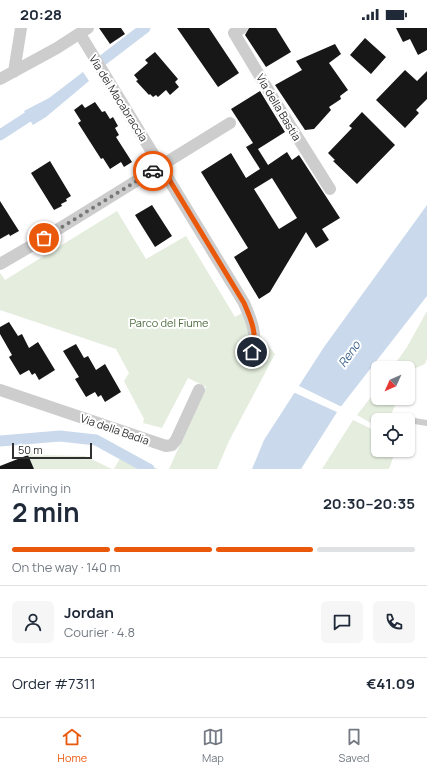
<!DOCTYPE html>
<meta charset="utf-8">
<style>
:root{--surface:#fff;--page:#f6f6f7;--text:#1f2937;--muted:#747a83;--line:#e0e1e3;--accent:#ea580c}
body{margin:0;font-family:Manrope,sans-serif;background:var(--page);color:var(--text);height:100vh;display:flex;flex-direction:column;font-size:15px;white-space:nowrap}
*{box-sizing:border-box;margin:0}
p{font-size:13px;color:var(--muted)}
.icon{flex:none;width:22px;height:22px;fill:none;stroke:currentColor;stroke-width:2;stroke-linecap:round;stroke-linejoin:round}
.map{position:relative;height:441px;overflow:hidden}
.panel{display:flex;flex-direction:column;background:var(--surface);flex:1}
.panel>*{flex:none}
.needle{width:26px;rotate:225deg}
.buttons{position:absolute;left:371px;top:333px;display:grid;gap:8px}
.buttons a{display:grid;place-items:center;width:44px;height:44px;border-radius:6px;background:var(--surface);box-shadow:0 1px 3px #0004;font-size:20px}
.scale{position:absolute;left:12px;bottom:10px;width:80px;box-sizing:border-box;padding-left:4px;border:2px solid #303030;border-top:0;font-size:11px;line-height:14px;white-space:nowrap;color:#303030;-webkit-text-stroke:3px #fff;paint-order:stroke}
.pin{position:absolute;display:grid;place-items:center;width:34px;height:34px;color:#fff;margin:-17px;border:2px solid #fff;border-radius:50%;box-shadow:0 1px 4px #0007}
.courier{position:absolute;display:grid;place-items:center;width:40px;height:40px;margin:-20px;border:3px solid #ea580c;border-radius:50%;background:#fff;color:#222;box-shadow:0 1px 5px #0007}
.overview em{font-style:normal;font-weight:700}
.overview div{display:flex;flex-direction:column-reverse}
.overview{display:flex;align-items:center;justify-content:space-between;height:68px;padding:0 12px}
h1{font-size:26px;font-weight:700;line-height:30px}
.bar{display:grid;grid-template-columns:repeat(4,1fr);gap:6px 4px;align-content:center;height:48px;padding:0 12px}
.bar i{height:5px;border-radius:3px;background:var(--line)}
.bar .current{background:var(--accent)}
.bar p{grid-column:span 4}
.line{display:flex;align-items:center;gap:10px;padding:0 12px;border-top:1px solid var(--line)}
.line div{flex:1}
.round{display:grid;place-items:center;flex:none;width:42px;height:42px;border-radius:6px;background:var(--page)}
.status{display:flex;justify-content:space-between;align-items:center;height:28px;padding:0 20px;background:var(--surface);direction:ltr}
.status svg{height:11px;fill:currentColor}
.tabs{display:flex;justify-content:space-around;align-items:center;height:56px;border-top:1px solid var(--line);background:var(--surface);font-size:11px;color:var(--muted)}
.tabs a{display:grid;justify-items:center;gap:2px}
.tabs .current{color:var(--accent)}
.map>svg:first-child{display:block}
.green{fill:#e4edde}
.water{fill:#cadaec}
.pier{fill:#fff}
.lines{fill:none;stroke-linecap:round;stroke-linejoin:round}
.canal{stroke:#cadaec;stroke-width:11}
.building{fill:#171717;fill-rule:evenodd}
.service{stroke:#cdcdcd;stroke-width:6}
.minor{stroke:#cdcdcd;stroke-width:12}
.done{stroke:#787878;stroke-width:4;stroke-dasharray:0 7.2}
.route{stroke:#ea580c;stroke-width:5}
.labels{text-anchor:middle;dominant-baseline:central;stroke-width:4;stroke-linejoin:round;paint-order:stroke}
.street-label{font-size:11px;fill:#303030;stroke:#fff}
.park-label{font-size:11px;fill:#4c6b3d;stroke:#fff}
.water-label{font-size:12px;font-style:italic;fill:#3d6692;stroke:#fff}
</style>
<div class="status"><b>20:28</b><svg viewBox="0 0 49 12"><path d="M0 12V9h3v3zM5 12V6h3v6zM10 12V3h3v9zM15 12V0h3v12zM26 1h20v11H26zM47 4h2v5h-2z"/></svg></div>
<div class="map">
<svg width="427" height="441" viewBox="0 0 427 441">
<rect width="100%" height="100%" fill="#fff"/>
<path class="green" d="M117,183L146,231L186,208L235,289L242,285L275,326L229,413L217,441H169L206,359L188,350L162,400L143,395L144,391L124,353L129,345L116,321L0,282V245L5,252Z
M427,283V330L425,336L411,342L408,349V340H392L407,319Z
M378,360V370H398L389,392H378V399L357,387Z
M353,392L378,404V422H398L394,427L389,441H322Z
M32,423L36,427L85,428L112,441H34L28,427Z
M123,425L158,441H114Z"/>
<path class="water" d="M83,44L89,53L46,89L33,97L24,83L49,70Z
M427,177V268L339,381L301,441H252L264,412L324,319Z"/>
<path class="pier" d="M297,357L340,378L343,379L339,385L293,364Z"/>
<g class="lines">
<path class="canal" d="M103,32L145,0
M0,107L40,81
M0,413L60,408L96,412L149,441"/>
</g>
<path class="building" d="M99,0H121L125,6L110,16Z
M177,0H209L239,45L218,59Z
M249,0H276L291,24L266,39L245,7Z
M396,0H427V22L418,27L410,11L403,14Z
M365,10L386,29L371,46L350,27Z
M335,16L341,26L329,35L348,62L340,68L341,71L329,79L331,82L314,101L305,102L275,57L302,42L296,33Z
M155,24L178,51L175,54L179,59L170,67L166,62L158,69L156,67L153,69L150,66L149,67L136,53L138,52L134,47L148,35L145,32Z
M405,42L417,53L427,43V71L416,82L419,85L405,100L376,72Z
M260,63L285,104L258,121L268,137L287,124L292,132L299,127L340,190L322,201L329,212L316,220L306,204L270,264L259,271L234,229L248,220L201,144L231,125L246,150L260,141L246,119L253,115L231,81ZM272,150L297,190L279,201L254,161Z
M95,74L102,84L105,83L110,91L113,89L118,98L115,100L119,107L116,109L132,134L124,139L121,134L110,141L103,130L101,131L78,95L81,93L74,82L82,76L85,80Z
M362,84L395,117L357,156L333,133L335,132L328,125L352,100L349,98Z
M50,133L71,168L66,171L67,173L61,176L62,178L54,182L31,145Z
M0,173L19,203L10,208L9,206L0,211Z
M152,177L172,208L155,219L135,187Z
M9,294L18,308L22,306L29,320L38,314L55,342L39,352L35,345L32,347L29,342L20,347L9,329L12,327L0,306V299Z
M76,316L84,330L88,328L96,342L105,336L121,364L105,374L101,367L98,369L95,364L86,369L75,351L79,349L63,323Z
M28,427L34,441H0V438Z"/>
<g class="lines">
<path class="service" d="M396,390L427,395"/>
<path class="minor" d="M242,0L234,5L276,75L330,161
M80,6L244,275C251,291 258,307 252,324
M14,44L21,0
M0,51L57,20L88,0
M0,236L31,218L230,95
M0,362L166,418L172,417L176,412L199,362"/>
</g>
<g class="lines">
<path class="done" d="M44,210L153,143"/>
<path class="route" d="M153,143L161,138L244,275C251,291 258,307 252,324"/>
</g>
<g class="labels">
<g class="street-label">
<text transform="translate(119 70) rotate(58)">Via dei Macabraccia</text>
<text transform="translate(279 79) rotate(59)">Via della Bastia</text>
<text transform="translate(115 401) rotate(19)">Via della Badia</text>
</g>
<g class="park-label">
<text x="169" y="294">Parco del Fiume</text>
</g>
<g class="water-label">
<text transform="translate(349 326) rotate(-55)">Reno</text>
</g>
</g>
</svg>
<div class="buttons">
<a><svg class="needle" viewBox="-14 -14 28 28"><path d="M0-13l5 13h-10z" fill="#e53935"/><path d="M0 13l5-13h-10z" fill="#747a83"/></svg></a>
<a><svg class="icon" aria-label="locate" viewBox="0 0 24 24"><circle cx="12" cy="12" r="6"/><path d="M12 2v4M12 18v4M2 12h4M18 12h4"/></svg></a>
</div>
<div class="scale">50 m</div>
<div class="pin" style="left:44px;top:210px;background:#ea580c"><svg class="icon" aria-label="bag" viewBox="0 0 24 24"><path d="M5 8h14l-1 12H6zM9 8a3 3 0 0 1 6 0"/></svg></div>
<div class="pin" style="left:252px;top:324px;background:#1f2937"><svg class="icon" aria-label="home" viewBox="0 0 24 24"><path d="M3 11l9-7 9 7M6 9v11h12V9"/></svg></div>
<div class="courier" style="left:153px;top:143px"><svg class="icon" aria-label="car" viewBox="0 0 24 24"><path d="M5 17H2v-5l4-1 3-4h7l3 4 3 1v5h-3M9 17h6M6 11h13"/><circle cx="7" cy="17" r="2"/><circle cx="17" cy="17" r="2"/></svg></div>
</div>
<section class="panel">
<div class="overview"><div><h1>2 min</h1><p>Arriving in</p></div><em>20:30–20:35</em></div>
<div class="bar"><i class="current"></i><i class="current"></i><i class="current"></i><i></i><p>On the way · 140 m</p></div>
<div class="line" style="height:72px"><a class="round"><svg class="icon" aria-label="person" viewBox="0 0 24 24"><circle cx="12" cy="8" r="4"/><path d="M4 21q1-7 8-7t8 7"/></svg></a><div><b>Jordan</b><p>Courier · 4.8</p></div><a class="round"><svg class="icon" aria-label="chat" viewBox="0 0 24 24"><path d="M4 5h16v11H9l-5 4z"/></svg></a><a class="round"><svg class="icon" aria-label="phone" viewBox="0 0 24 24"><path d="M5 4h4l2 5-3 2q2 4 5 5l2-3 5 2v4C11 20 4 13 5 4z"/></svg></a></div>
<div class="line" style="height:52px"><div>Order #7311</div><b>€41.09</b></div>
</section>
<nav class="tabs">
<a class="current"><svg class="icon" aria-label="home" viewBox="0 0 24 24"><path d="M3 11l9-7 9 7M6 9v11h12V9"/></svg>Home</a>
<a><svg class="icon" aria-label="map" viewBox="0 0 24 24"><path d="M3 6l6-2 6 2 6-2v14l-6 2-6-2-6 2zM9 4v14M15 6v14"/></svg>Map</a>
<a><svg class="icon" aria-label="saved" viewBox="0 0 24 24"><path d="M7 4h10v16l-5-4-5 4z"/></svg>Saved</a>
</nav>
